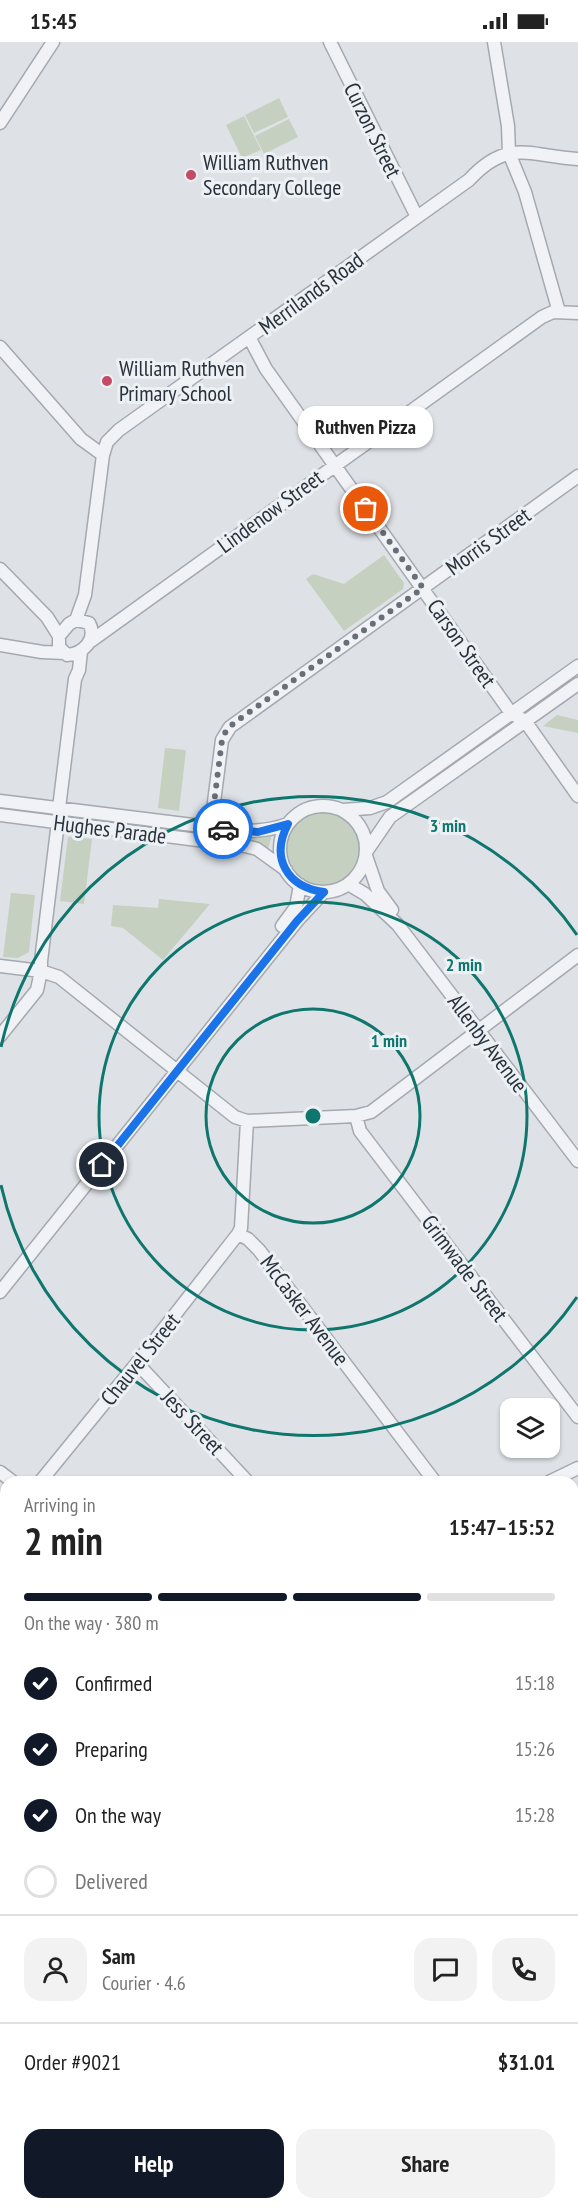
<!DOCTYPE html>
<meta charset="utf-8">
<style>
:root{--surface:#fff;--page:#f2f2f2;--text:#222;--muted:#767676;--line:#e0e0e0;--accent:#111827}
body{margin:0;font-family:"PT Sans Narrow",sans-serif;background:var(--page);color:var(--text);height:100vh;display:flex;flex-direction:column;font-size:22px;white-space:nowrap}
*{box-sizing:border-box;margin:0}
p{font-size:20px;color:var(--muted)}
.icon{flex:none;width:33px;height:33px;fill:none;stroke:currentColor;stroke-width:2;stroke-linecap:round;stroke-linejoin:round}
.map{position:relative;flex:1;overflow:hidden}
.details{position:absolute;left:0px;top:1434px;width:579px;height:734px;display:flex;flex-direction:column;background:var(--surface);border-radius:18px 18px 0 0;box-shadow:0 2px 4px #0004}
.details>*{flex:none}
.fabs{position:absolute;left:500px;top:1356px;display:grid;gap:12px}
.fabs a{display:grid;place-items:center;width:60px;height:60px;border-radius:12px;background:var(--surface);box-shadow:0 2px 4px #0004;font-size:30px}
.pin{position:absolute;display:grid;place-items:center;width:51px;height:51px;color:#fff;margin:-26px;border:3px solid #fff;border-radius:50%;box-shadow:0 2px 6px #0007}
.courier{position:absolute;display:grid;place-items:center;width:60px;height:60px;margin:-30px;border:4px solid #1a73e8;border-radius:50%;background:#fff;color:#222;box-shadow:0 2px 8px #0007}
.bubble{position:absolute;height:42px;border-radius:18px;background:var(--surface);box-shadow:0 2px 4px #0004;font-size:20px;font-weight:600;line-height:42px;text-align:center}
.summary em{font-style:normal;font-weight:600}
.summary div{display:flex;flex-direction:column-reverse}
.summary{display:flex;align-items:center;justify-content:space-between;height:102px;padding:0 24px}
h1{font-size:39px;font-weight:600;line-height:45px}
.bar{display:grid;grid-template-columns:repeat(4,1fr);gap:9px 6px;align-content:center;height:72px;padding:0 24px}
.bar i{height:8px;border-radius:4px;background:var(--line)}
.bar .on{background:var(--accent)}
.bar p{grid-column:span 4}
.line{display:flex;align-items:center;gap:15px;padding:0 24px;border-top:2px solid var(--line)}
.line div{flex:1}
.round{display:grid;place-items:center;flex:none;width:63px;height:63px;border-radius:18px;background:var(--page)}
ol{padding:0 24px;list-style:none}
li{display:flex;align-items:center;gap:18px;height:66px}
li p{margin-inline-start:auto}
li .icon{padding:6px;border-radius:50%;background:var(--accent);color:#fff;stroke-width:4}
li:last-child{color:var(--muted)}
li i{width:33px;height:33px;border:3px solid var(--line);border-radius:50%}
.action{display:flex;gap:12px;margin-top:auto;padding:12px 24px}
.action a{flex:1;height:69px;border-radius:18px;background:var(--accent);color:#fff;font-size:24px;font-weight:600;line-height:69px;text-align:center}
.action a+a{background:var(--page);color:var(--text)}
.status{display:flex;justify-content:space-between;align-items:center;height:42px;padding:0 30px;background:var(--surface);direction:ltr}
.status svg{height:16px;fill:currentColor}
.map>svg:first-child{display:block}
.green{fill:#c5d0c0}
.lines{fill:none;stroke-linecap:round;stroke-linejoin:round}
.minor-casing{stroke:#a4a9b0;stroke-width:15}
.minor{stroke:#f0f2f5;stroke-width:12}
.done{stroke:#686f78;stroke-width:6;stroke-dasharray:0 10.8}
.route{stroke:#1a73e8;stroke-width:8}
.ring{fill:none;stroke:#0f766e;stroke-width:3}
.poi-dot{fill:#c34b66;stroke:#edf1f4;stroke-width:2}
.labels{text-anchor:middle;dominant-baseline:central;stroke-width:6;stroke-linejoin:round;paint-order:stroke}
.street-label{font-size:22px;fill:#28313c;stroke:#edf1f4}
.poi-label{font-size:22px;fill:#28313c;stroke:#edf1f4;text-anchor:start}
.centre{fill:#0f766e;stroke:#edf1f4;stroke-width:3}
.ring-label{font-size:18px;text-anchor:middle;font-weight:bold;fill:#0f766e;stroke:#edf1f4;stroke-width:6;stroke-linejoin:round;paint-order:stroke}
</style>
<div class="status"><b>15:45</b><svg viewBox="0 0 49 12"><path d="M0 12V9h3v3zM5 12V6h3v6zM10 12V3h3v9zM15 12V0h3v12zM26 1h20v11H26zM47 4h2v5h-2z"/></svg></div>
<div class="map">
<svg width="578" height="2167" viewBox="0 0 578 2167">
<rect width="100%" height="100%" fill="#dee2e6"/>
<path class="green" d="M279,56L288,75L254,91L245,73Z
M244,74L261,108L242,116L226,83Z
M289,77L298,95L264,112L255,94Z
M384,513L404,541L403,547L344,589L306,537L313,532L344,542Z
M557,673L578,678V691L543,684Z
M165,706L186,708L179,769L158,766Z
M283 806a40 40 0 1 1 80 0a40 40 0 1 1-80 0Z
M217,791H272V793L268,807C254,801 226,801 217,791Z
M68,795L92,797L84,862L60,859Z
M11,851L35,853L29,910L18,916L3,915Z
M159,857L210,862L163,918L123,886L111,884L113,863L158,866Z
M578,1688V1734L573,1738V1691Z"/>
<g class="lines">
<g class="minor-casing">
<path id="minor" d="M330,0L417,175
M494,0L508,84L509,111L525,150L559,270
M0,81L53,0
M249,295L266,327L511,671L525,679L578,754
M0,305L81,397L103,413L85,553L76,578
M103,413L107,400L119,388L469,138C508,96 529,114 578,117
M0,527L47,575L59,594
M76,578L89,581C98,597 83,612 67,613L59,605V594L69,582Z
M91,599L542,275L553,270L578,271
M0,603L42,610L65,611
M0,759L233,788C253,790 269,789 288,782
M280 807a43 43 0 1 1 86 0a43 43 0 1 1-86 0Z
M59,766L75,637L79,628L81,609
M343,768L370,766L387,760L578,624
M0,773L245,804L257,807L286,828
M58,780L41,919V929L59,935L235,1075L247,1079L356,1074L371,1070L578,913
M209,799L222,698L230,685L578,434
M366,810L390,775L578,642
M366,814L378,849L392,868
M348,842L365,852L398,883L578,1119
M282,884L296,865L300,843
M0,924L41,929L37,948L0,994
M356,1074L360,1089L578,1375
M238,1192L248,1197L259,1208L435,1440
M0,1250L297,879L324,850
M137,1321L248,1440
M0,1430L13,1440
M40,1440L137,1321L238,1192L241,1186L247,1079
M549,1440L578,1426
M0,1490L6,1483
M573,1598L578,1596
M0,1637L6,1640
M0,1818L6,1820
M573,1829L578,1825
M573,1878L578,1882
M573,1892L578,1893
M0,1985H6
M573,2047L578,2048
M0,2130L6,2131
M244,2162L259,2167
M278,2162L293,2167
M154,2167L155,2162"/>
</g>
<use href="#minor" class="minor"/>
</g>
<g class="lines">
<path class="done" d="M223,787L211,785L222,698L226,689L234,681L423,546L366,467"/>
<path class="route" d="M102,1123L297,879L324,850C287,845 270,816 288,782L258,790L223,787"/>
</g>
<g class="ring">
<circle cx="313" cy="1074" r="107"/>
<circle cx="313" cy="1074" r="214"/>
<path d="M577 1255A320 320 0 0 1 1 1143M1 1005A320 320 0 0 1 577 893"/>
</g>
<g class="poi-dot">
<circle cx="191" cy="133" r="6"/>
<circle cx="107" cy="339" r="6"/>
</g>
<g class="labels">
<g class="street-label">
<text transform="translate(373 88) rotate(64)">Curzon Street</text>
<text transform="translate(311 251) rotate(-36)">Merrilands Road</text>
<text transform="translate(270 469) rotate(-36)">Lindenow Street</text>
<text transform="translate(488 499) rotate(-36)">Morris Street</text>
<text transform="translate(462 601) rotate(55)">Carson Street</text>
<text transform="translate(110 787) rotate(7)">Hughes Parade</text>
<text transform="translate(488 1001) rotate(53)">Allenby Avenue</text>
<text transform="translate(465 1226) rotate(53)">Grimwade Street</text>
<text transform="translate(305 1268) rotate(53)">McCasker Avenue</text>
<text transform="translate(140 1317) rotate(-51)">Chauvel Street</text>
<text transform="translate(193 1380) rotate(47)">Jess Street</text>
</g>
<g class="poi-label">
<text x="203" y="120">William Ruthven<tspan x="203" dy="25">Secondary College</tspan></text>
<text x="119" y="326">William Ruthven<tspan x="119" dy="25">Primary School</tspan></text>
</g>
</g>
<circle cx="313" cy="1074" r="9" class="centre"/>
<g class="ring-label">
<text x="448" y="790">3 min</text>
<text x="464" y="929">2 min</text>
<text x="389" y="1005">1 min</text>
</g>
</svg>
<div class="fabs">
<a><svg class="icon" aria-label="layers" viewBox="0 0 24 24"><path d="M12 4l9 5-9 5-9-5zM3 14l9 5 9-5"/></svg></a>
</div>
<div class="pin" style="left:366px;top:467px;background:#ea580c"><svg class="icon" aria-label="bag" viewBox="0 0 24 24"><path d="M5 8h14l-1 12H6zM9 8a3 3 0 0 1 6 0"/></svg></div>
<div class="pin" style="left:102px;top:1123px;background:#1f2937"><svg class="icon" aria-label="home" viewBox="0 0 24 24"><path d="M3 11l9-7 9 7M6 9v11h12V9"/></svg></div>
<div class="courier" style="left:223px;top:787px"><svg class="icon" aria-label="car" viewBox="0 0 24 24"><path d="M5 17H2v-5l4-1 3-4h7l3 4 3 1v5h-3M9 17h6M6 11h13"/><circle cx="7" cy="17" r="2"/><circle cx="17" cy="17" r="2"/></svg></div>
<div class="bubble" style="left:298px;top:364px;width:135px">Ruthven Pizza</div>
<section class="details">
<div class="summary"><div><h1>2 min</h1><p>Arriving in</p></div><em>15:47–15:52</em></div>
<div class="bar"><i class="on"></i><i class="on"></i><i class="on"></i><i></i><p>On the way · 380 m</p></div>
<ol>
<li><svg class="icon" aria-label="check" viewBox="0 0 24 24"><path d="M5 12l5 5 9-10"/></svg>Confirmed<p>15:18</p></li>
<li><svg class="icon" aria-label="check" viewBox="0 0 24 24"><path d="M5 12l5 5 9-10"/></svg>Preparing<p>15:26</p></li>
<li><svg class="icon" aria-label="check" viewBox="0 0 24 24"><path d="M5 12l5 5 9-10"/></svg>On the way<p>15:28</p></li>
<li><i></i>Delivered</li>
</ol>
<div class="line" style="height:108px"><a class="round"><svg class="icon" aria-label="person" viewBox="0 0 24 24"><circle cx="12" cy="8" r="4"/><path d="M4 21q1-7 8-7t8 7"/></svg></a><div><b>Sam</b><p>Courier · 4.6</p></div><a class="round"><svg class="icon" aria-label="chat" viewBox="0 0 24 24"><path d="M4 5h16v11H9l-5 4z"/></svg></a><a class="round"><svg class="icon" aria-label="phone" viewBox="0 0 24 24"><path d="M5 4h4l2 5-3 2q2 4 5 5l2-3 5 2v4C11 20 4 13 5 4z"/></svg></a></div>
<div class="line" style="height:78px"><div>Order #9021</div><b>$31.01</b></div>
<div class="action"><a>Help</a><a>Share</a></div>
</section>
</div>
